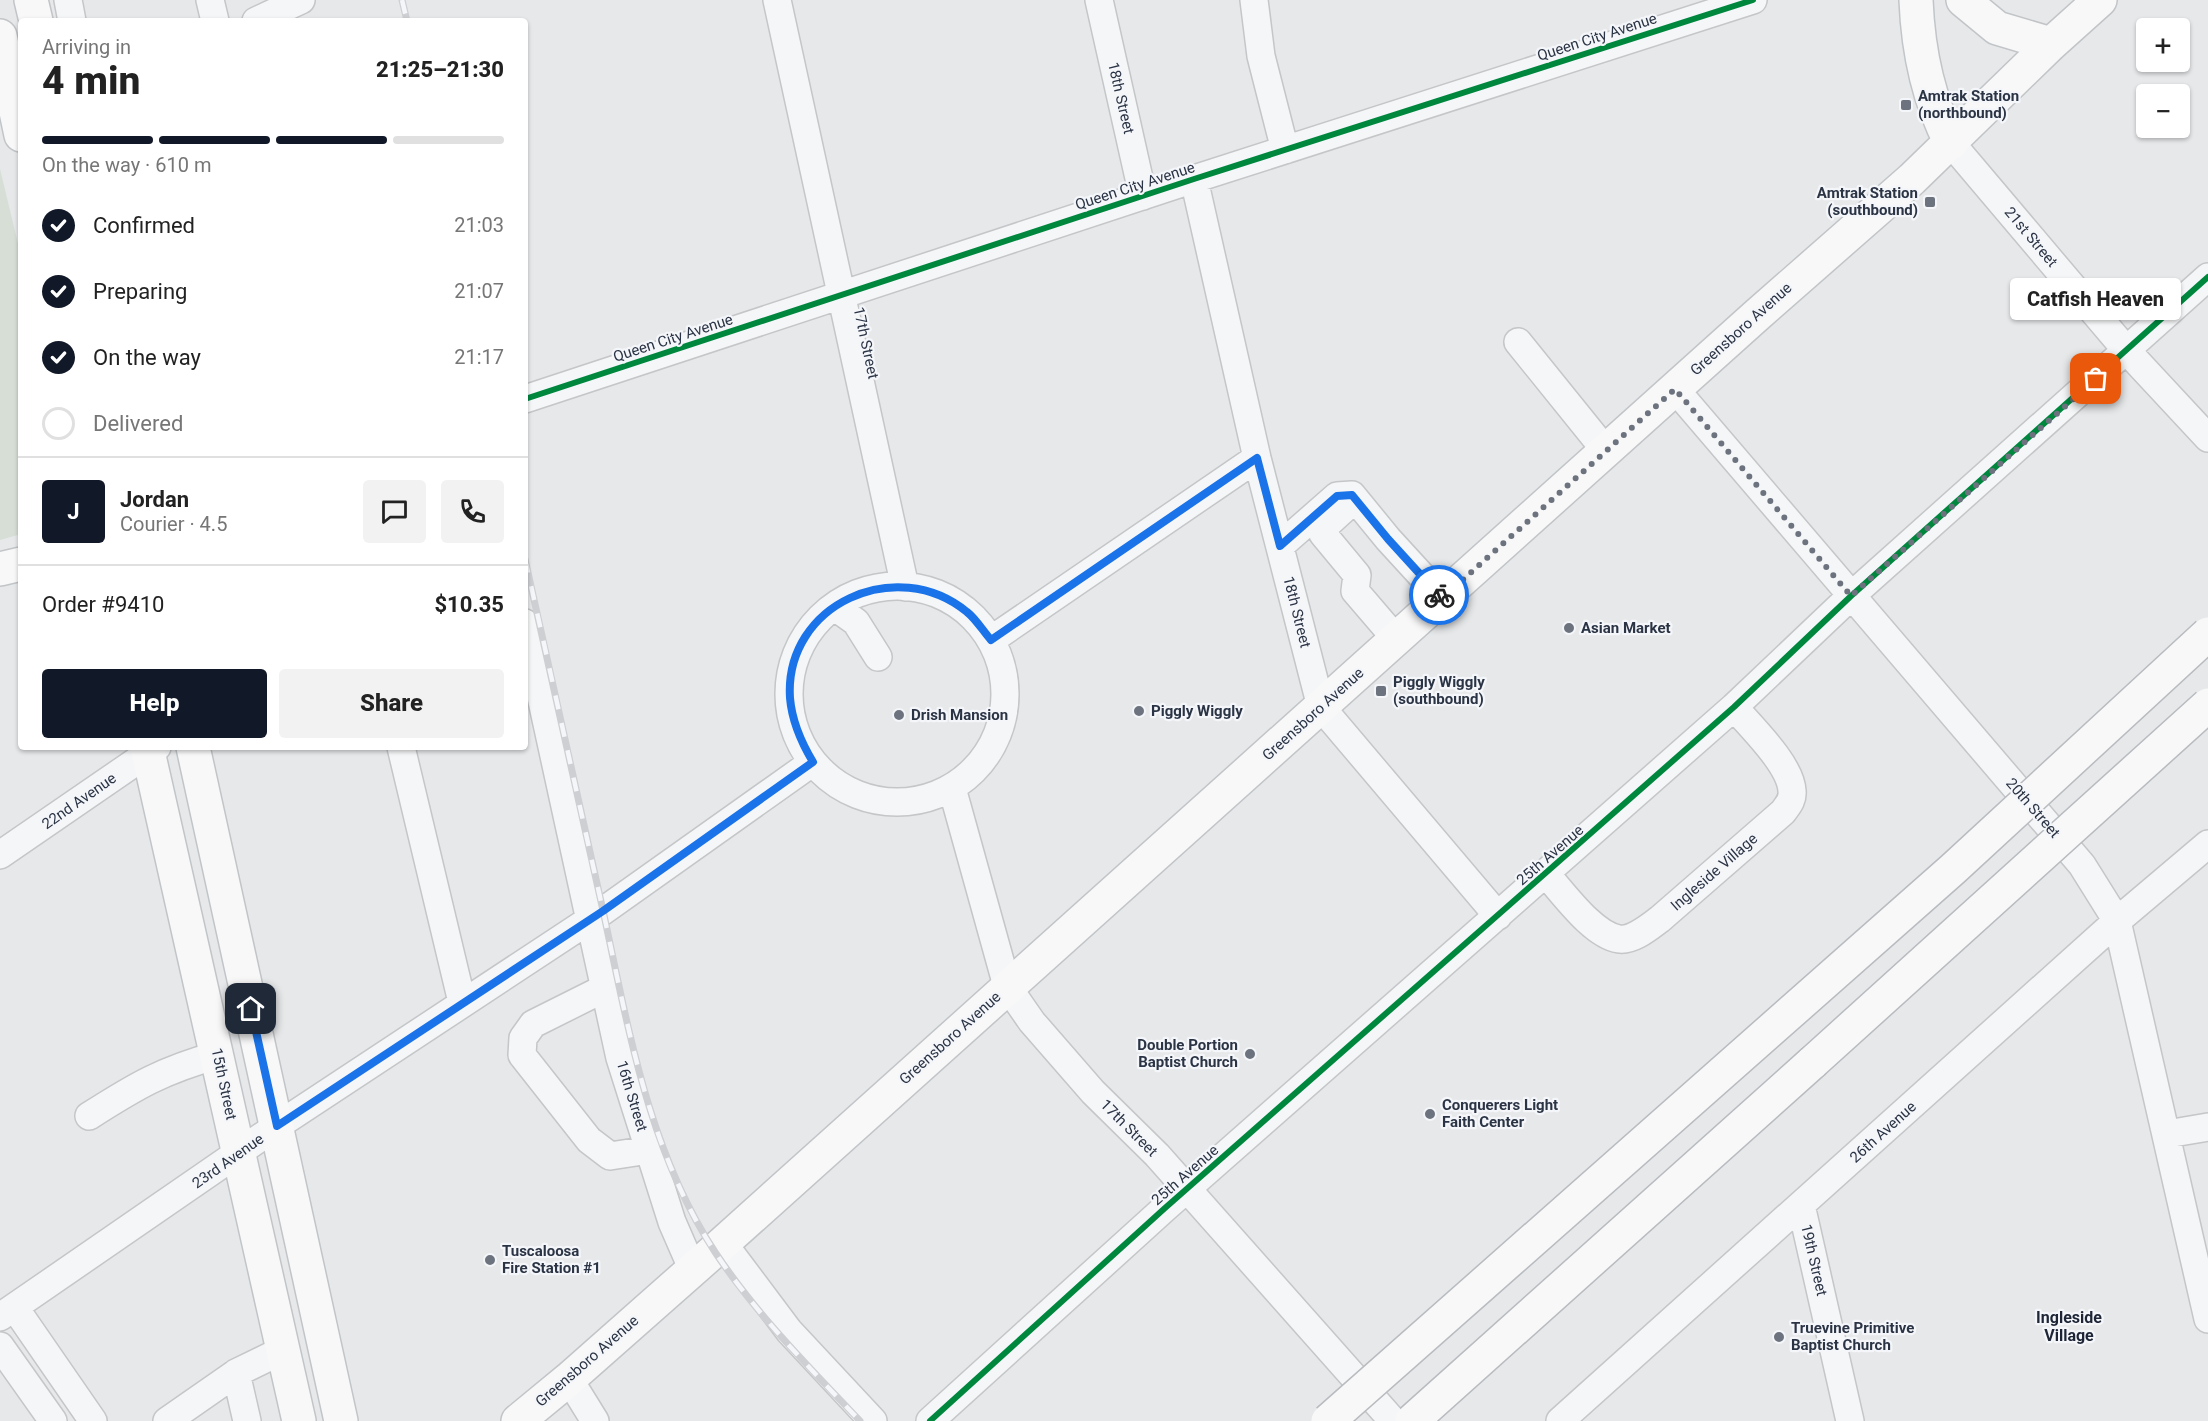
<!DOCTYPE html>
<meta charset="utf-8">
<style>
:root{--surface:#fff;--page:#f2f2f2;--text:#222;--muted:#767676;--line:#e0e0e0;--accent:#111827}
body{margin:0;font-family:Roboto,sans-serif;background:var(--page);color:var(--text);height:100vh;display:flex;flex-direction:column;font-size:22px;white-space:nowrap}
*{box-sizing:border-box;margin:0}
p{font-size:20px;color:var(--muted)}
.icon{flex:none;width:33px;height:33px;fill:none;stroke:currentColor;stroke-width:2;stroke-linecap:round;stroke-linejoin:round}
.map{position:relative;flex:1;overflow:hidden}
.drawer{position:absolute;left:18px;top:18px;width:510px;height:732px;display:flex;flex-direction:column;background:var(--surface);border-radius:6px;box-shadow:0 2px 4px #0004}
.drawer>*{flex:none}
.controls{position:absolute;left:2136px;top:18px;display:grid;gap:12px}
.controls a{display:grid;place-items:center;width:54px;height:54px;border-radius:6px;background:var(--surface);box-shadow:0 2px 4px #0004;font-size:30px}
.pin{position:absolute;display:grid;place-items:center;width:51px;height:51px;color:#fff;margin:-26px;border-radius:12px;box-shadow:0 3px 9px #0006}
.courier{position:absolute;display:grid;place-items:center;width:60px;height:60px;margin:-30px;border:4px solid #1a73e8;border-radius:50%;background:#fff;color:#222;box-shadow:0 2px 8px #0007}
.bubble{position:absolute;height:42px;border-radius:6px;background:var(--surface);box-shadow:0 2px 4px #0004;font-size:20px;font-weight:800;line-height:42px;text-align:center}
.summary em{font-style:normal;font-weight:800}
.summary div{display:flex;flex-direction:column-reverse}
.summary{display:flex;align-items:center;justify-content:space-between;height:102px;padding:0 24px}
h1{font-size:39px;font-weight:800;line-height:45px}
.bar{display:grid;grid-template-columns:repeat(4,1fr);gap:9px 6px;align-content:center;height:72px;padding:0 24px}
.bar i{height:8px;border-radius:4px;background:var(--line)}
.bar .on{background:var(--accent)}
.bar p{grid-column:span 4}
.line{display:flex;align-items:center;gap:15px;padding:0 24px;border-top:2px solid var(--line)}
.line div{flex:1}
.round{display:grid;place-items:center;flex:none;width:63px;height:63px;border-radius:6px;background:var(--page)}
ol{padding:0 24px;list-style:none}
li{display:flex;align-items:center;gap:18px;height:66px}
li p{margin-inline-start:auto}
li .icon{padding:6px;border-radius:50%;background:var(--accent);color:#fff;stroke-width:4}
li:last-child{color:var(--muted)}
li i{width:33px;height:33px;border:3px solid var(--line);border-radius:50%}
.primary-button{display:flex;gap:12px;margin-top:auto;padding:12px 24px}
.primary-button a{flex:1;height:69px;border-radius:6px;background:var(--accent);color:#fff;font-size:24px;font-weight:800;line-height:69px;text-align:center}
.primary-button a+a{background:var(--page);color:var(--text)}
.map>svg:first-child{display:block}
.green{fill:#d6ded6}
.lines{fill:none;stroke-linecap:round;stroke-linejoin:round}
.minor-casing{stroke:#c4c6c8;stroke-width:30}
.major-casing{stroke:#c2c5c8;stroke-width:36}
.highway-casing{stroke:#b8bbbf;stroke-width:36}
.minor{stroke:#f5f6f7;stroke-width:27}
.major{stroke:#f8f8f8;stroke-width:33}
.highway{stroke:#f8f8f8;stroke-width:33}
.rail-casing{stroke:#cecfd2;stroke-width:7}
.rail{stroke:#f4f6f9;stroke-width:4.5;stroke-dasharray:14;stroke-linecap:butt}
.highway-bridge-casing{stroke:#b8bbbf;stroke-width:36;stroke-linecap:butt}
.highway-bridge{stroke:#f8f8f8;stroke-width:33}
.cycleway-casing{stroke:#f4f6f9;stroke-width:10}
.cycleway{stroke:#00873e;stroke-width:6}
.done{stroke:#6c737f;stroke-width:6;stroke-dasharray:0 10.8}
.route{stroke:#1a73e8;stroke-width:8}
.poi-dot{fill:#6c737f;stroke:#f4f6f9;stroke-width:2}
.labels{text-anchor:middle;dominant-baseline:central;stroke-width:4.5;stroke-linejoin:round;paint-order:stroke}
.street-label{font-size:15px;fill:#2b3445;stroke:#f4f6f9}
.poi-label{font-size:15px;font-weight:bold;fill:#2b3445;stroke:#f4f6f9;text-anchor:start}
.neighbourhood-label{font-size:16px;font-weight:bold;fill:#1d2536;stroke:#f4f6f9}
</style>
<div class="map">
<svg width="2208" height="1421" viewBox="0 0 2208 1421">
<rect width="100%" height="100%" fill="#e6e8ea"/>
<path class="green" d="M0,169L21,256V534L0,540Z"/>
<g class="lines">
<g class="minor-casing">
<path id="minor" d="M68,0L72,21
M210,0L215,21
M777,0L905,587
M1099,0L1143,196
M1254,0L1261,56L1285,150
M256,21L301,0
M1951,143L2127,351L2208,438
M1194,179L1257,458L1321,707L1498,916
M1518,342L1606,451
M1675,389L2082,865L2117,921L2208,1319
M525,399L1194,179L1753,0
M1346,507L1323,528V534L1357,575L1355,591L1397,640
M1280,546L1337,496L1352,495L1388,539L1442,598
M789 694a108 108 0 1 1 216 0a108 108 0 1 1-216 0Z
M835,607L856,622L878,657
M525,623L620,1058L672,1222L692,1268
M991,640L1257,458
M401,747L462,1002
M952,788L1007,986L1032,1022L1093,1092L1157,1155L1393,1421
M0,855L157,747
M1546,874C1564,894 1593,935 1619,939C1633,941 1649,927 1660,919L1783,812C1788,805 1793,800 1792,791C1791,765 1751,727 1734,707
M605,988L533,1024L523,1038L522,1055L589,1140L610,1156L649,1150
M89,1116C136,1086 163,1070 218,1055
M2167,1134L2208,1127
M1801,1205L1850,1421
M723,1243L789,1331L873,1421
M15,1308L93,1421
M0,1317L277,1126L603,911L813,762
M0,1346L53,1421
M236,1373L247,1421
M569,1379L595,1421
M167,1421L236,1373L283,1350
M930,1421L1165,1208L1734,707L1851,596L2208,277
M1560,1421L2117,921L2208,844"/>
</g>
<g class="major-casing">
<path id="major" d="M31,0L36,21
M1916,0C1918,50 1928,99 1951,143
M1963,0L1997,28L2051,44
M0,36L21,135
M0,569L21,564
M147,747L299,1421
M193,747L341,1421
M518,1421L569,1379L723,1243L1757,315L1912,179L2051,44L2100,0"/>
</g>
<g class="highway-casing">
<path id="highway" d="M1412,1421L1813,1062"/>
</g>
<use href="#minor" class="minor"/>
<use href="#major" class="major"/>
<use href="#highway" class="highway"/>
<g class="rail-casing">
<path id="rail" d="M402,0L407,21
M525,559C551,674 576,790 602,906C628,1025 647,1148 715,1252C756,1314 809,1367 860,1421"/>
</g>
<use href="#rail" class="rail"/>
<g class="highway-bridge-casing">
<path id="highway-bridge" d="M1813,1062L2208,705
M1328,1421L1953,869L2208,634"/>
</g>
<use href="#highway-bridge" class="highway-bridge"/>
<g class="cycleway-casing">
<path id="cycleway" d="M525,399L1194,179L1753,0
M930,1421L1165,1208L1734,707L1851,596L2208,277"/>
</g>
<use href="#cycleway" class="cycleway"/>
</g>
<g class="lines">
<path class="done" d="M1439,595L1442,598L1457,585L1675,389L1851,596L2096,379"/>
<path class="route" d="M251,1009L277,1126L603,911L813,762C801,742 792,722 790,698C784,604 897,554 967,612C976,619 983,631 991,640L1257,458L1280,546L1337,496L1352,495L1388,539L1439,595"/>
</g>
<g class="poi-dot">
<rect x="1900" y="99" width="12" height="12" rx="3"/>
<rect x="1924" y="196" width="12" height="12" rx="3"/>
<circle cx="1569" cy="628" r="6"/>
<rect x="1375" y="685" width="12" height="12" rx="3"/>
<circle cx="1139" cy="711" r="6"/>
<circle cx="899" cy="715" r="6"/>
<circle cx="1250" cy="1054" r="6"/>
<circle cx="1430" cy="1114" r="6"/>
<circle cx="490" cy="1260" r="6"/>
<circle cx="1779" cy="1337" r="6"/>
</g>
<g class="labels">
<g class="street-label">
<text transform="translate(1597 37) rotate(-18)">Queen City Avenue</text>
<text transform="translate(1121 98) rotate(77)">18th Street</text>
<text transform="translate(1135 186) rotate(-18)">Queen City Avenue</text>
<text transform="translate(2031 237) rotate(50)">21st Street</text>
<text transform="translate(1741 329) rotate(-42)">Greensboro Avenue</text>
<text transform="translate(673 338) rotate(-18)">Queen City Avenue</text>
<text transform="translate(866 343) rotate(78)">17th Street</text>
<text transform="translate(1297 612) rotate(76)">18th Street</text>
<text transform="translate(1313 714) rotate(-42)">Greensboro Avenue</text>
<text transform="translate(79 801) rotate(-35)">22nd Avenue</text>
<text transform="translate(2033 808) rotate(49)">20th Street</text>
<text transform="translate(1550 855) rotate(-41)">25th Avenue</text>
<text transform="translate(1714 872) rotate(-41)">Ingleside Village</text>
<text transform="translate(950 1038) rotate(-42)">Greensboro Avenue</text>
<text transform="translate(224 1084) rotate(78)">15th Street</text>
<text transform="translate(632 1096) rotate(73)">16th Street</text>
<text transform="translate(1129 1128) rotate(45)">17th Street</text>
<text transform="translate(1883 1132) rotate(-42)">26th Avenue</text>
<text transform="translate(228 1161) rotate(-35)">23rd Avenue</text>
<text transform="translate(1185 1175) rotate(-41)">25th Avenue</text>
<text transform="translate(1814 1260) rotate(77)">19th Street</text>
<text transform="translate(587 1361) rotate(-41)">Greensboro Avenue</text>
</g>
<g class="poi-label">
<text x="1918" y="96">Amtrak Station<tspan x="1918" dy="17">(northbound)</tspan></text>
<text x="1918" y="193" text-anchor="end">Amtrak Station<tspan x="1918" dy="17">(southbound)</tspan></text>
<text x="1581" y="628">Asian Market</text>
<text x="1393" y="682">Piggly Wiggly<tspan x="1393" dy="17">(southbound)</tspan></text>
<text x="1151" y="711">Piggly Wiggly</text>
<text x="911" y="715">Drish Mansion</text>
<text x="1238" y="1045" text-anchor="end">Double Portion<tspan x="1238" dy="17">Baptist Church</tspan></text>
<text x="1442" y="1105">Conquerers Light<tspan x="1442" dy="17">Faith Center</tspan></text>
<text x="502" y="1251">Tuscaloosa<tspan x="502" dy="17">Fire Station #1</tspan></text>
<text x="1791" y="1328">Truevine Primitive<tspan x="1791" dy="17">Baptist Church</tspan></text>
</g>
<g class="neighbourhood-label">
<text x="2069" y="1317">Ingleside<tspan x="2069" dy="18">Village</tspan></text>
</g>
</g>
</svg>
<div class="controls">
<a>+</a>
<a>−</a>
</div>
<div class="pin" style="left:2096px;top:379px;background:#ea580c"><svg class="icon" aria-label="bag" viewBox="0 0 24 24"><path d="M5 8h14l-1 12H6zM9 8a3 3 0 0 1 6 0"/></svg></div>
<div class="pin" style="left:251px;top:1009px;background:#1f2937"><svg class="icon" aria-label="home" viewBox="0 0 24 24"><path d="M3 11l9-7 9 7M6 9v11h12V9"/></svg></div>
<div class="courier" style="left:1439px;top:595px"><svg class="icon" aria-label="bike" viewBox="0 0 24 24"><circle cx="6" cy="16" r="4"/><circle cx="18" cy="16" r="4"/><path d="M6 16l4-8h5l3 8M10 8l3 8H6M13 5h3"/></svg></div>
<div class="bubble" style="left:2010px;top:278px;width:171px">Catfish Heaven</div>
<section class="drawer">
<div class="summary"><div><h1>4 min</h1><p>Arriving in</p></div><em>21:25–21:30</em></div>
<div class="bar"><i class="on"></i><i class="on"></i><i class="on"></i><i></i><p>On the way · 610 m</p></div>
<ol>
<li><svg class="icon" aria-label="check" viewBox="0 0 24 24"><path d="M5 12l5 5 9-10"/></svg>Confirmed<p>21:03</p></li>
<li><svg class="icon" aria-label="check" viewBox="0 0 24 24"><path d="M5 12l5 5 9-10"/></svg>Preparing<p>21:07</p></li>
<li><svg class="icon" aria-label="check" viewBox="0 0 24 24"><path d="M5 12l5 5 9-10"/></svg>On the way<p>21:17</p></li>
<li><i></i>Delivered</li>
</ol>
<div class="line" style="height:108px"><b class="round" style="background:var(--accent);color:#fff">J</b><div><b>Jordan</b><p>Courier · 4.5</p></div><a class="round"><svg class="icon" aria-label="chat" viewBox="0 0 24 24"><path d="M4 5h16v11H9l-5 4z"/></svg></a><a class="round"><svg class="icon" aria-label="phone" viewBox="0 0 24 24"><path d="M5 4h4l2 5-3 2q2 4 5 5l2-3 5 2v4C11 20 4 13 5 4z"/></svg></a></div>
<div class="line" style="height:78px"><div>Order #9410</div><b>$10.35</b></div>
<div class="primary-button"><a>Help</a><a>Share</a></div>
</section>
</div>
